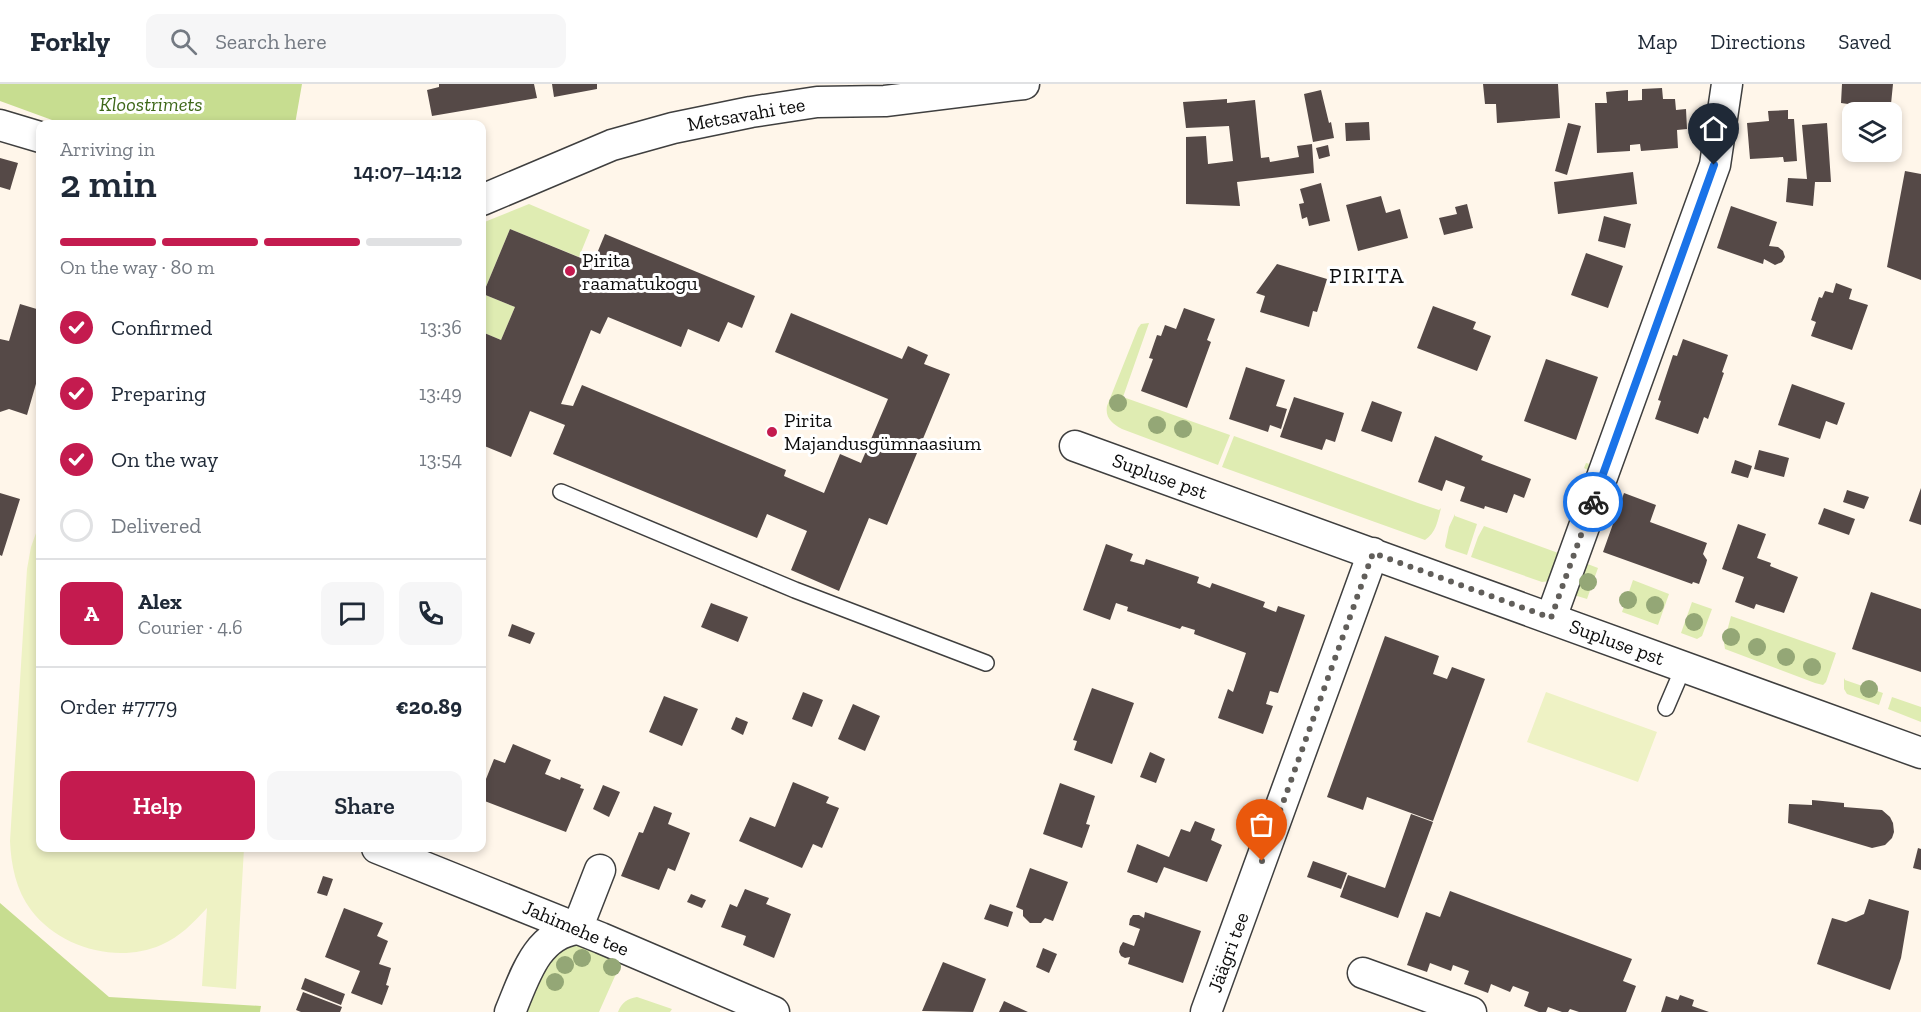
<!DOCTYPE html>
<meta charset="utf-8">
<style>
:root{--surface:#fff;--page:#f6f6f7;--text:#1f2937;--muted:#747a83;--line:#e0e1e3;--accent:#c41b4f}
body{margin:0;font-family:"Zilla Slab",serif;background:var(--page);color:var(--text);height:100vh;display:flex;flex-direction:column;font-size:22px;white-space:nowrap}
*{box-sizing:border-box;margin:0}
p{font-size:20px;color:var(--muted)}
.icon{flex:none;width:33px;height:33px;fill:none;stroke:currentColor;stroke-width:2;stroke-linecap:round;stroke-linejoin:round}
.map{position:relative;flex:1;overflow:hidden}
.panel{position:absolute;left:36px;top:36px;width:450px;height:732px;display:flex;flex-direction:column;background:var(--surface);border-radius:12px;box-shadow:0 3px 9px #0003}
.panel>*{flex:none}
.buttons{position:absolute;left:1842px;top:18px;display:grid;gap:12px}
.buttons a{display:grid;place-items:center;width:60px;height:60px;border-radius:12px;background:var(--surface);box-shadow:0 3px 9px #0003;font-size:30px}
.pin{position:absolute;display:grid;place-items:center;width:51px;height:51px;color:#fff;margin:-62px -26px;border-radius:50% 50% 50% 0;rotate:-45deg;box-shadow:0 0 6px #0007}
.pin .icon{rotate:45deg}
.courier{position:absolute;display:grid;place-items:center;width:60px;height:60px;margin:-30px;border:4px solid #1a73e8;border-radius:50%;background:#fff;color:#222;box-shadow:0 2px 8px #0007}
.summary em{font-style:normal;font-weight:600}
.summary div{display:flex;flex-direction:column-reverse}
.summary{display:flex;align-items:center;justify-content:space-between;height:102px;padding:0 24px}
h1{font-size:39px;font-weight:600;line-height:45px}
.bar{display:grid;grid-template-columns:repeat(4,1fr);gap:9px 6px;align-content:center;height:72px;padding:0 24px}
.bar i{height:8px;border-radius:4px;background:var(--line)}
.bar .active{background:var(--accent)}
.bar p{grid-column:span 4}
.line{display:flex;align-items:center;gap:15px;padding:0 24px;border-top:2px solid var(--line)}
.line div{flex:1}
.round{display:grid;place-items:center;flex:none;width:63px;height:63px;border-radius:12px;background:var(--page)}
ol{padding:0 24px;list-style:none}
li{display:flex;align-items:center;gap:18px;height:66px}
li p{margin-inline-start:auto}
li .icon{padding:6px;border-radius:50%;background:var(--accent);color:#fff;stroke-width:4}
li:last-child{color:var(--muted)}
li i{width:33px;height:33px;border:3px solid var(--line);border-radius:50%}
.action{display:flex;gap:12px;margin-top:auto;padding:12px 24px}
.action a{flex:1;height:69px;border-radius:12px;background:var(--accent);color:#fff;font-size:24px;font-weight:600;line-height:69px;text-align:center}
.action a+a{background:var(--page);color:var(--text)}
header{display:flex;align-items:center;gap:36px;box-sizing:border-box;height:84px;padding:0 30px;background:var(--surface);border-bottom:2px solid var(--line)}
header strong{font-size:28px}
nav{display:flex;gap:33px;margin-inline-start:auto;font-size:21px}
.search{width:420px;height:54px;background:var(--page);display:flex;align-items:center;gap:15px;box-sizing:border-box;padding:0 21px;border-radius:12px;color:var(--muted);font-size:22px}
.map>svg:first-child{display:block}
.green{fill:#dfecb2}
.forest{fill:#c7dd90}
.pitch{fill:#eef2c4}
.building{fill:#554947}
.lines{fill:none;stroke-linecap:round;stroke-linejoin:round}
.service-casing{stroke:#3f3f3f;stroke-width:18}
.minor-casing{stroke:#3f3f3f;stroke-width:33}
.service{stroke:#fff;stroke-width:15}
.minor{stroke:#fff;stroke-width:30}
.tree{fill:#94a776}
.done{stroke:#615e5a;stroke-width:6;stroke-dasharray:0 10.8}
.route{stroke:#1a73e8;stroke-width:8}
.poi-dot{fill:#c41b4f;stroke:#fff;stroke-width:2}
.labels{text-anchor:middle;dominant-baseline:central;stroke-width:6;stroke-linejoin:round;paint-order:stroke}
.park-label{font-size:20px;font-style:italic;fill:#3d6718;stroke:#fff}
.street-label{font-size:20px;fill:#0c0c0c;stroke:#fff}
.poi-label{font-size:20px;fill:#0c0c0c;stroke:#fff;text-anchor:start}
.quarter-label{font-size:22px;letter-spacing:1.5px;fill:#0c0c0c;stroke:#fff}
</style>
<header>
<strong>Forkly</strong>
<div class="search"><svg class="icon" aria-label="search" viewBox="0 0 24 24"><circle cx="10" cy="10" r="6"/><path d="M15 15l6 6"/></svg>Search here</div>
<nav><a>Map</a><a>Directions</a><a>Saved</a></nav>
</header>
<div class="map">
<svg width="1921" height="928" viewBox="0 0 1921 928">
<rect width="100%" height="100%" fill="#fff6ea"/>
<path class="green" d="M529,120L590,146L579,173L510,145L483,210L515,223L501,256L482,248V139Z
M1149,239L1123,313L1230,351L1218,381L1122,345C1112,339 1105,334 1107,322L1138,244L1141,240Z
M1234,352L1418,419L1439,426L1441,424C1438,436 1436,449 1425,456L1222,383Z
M1586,379L1597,382L1560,487L1558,491L1550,497L1542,498L1471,473L1478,453L1484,442L1561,470L1591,388L1584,384Z
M1455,430V432L1477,440L1467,471L1446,464L1445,462L1449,443Z
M1585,479L1598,484L1587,515L1574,511Z
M1633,496L1669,510L1658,541L1622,528Z
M1692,518L1712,525L1702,552L1697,555L1681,549Z
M1731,532L1836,569L1826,598L1823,601L1815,599L1725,565L1724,559Z
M1844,594L1845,596L1883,609L1879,621L1847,610L1844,605Z
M1892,613L1921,623V638L1888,625Z
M576,860L623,876L620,884L619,883L599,928H518L528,905L558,866Z
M637,913L672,925L670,928H618C622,918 627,915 637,913Z"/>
<path class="forest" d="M0,0H302L295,40H63L0,17Z
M0,819L109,913L261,922L260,928H0Z"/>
<path class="pitch" d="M40,438V764H244L236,905L202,902L207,824C192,840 181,852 161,861C117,880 60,864 31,826C16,806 11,781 10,757L27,485L31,463Z
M1546,608L1657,648L1638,698L1527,658Z"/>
<path class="building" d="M439,0H534L537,14L432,32L427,6L439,3Z
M552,0H597V5L554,13Z
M1483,0H1558L1560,34L1497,39L1496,20H1485Z
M1842,0H1893L1891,20H1888V28H1852V66L1847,45L1848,20L1841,19Z
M1662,4L1663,15H1675L1676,26L1686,25L1687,45L1677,46L1678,64L1641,67L1640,60L1630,61V67L1597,69L1595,19H1607L1606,8L1628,6V17L1642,16V5Z
M1321,6L1329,39L1331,38L1334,54L1313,58L1304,10Z
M1227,15V19L1255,16L1261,74L1269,73L1270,78L1299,73L1297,62L1312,60L1314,89L1237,98L1240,122L1186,120V53L1206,52L1208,80L1233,77L1229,42L1186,44L1183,18Z
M1788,26V35H1794L1797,77L1784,78L1783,73L1750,75L1747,39L1769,37L1768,27Z
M1369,38L1370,56L1346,57L1345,39Z
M1568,39L1581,42L1567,91L1555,87Z
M1827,39L1831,98H1815L1813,122L1786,118L1788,94L1807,95L1802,41Z
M1328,61L1330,72L1319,75L1316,64Z
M1852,68H1883L1867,73Z
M0,74L18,79L10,106L0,103Z
M1905,87L1921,90V196L1887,183Z
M1633,88L1637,120L1558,130L1554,98Z
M1321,99L1330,137L1309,142L1307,133L1302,135L1299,120L1304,119L1300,105Z
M1381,112L1386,129L1400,125L1408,154L1358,167L1346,121Z
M1467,120L1473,144L1444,151L1439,134L1457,130L1455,123Z
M1731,122L1777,138L1769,162L1778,163L1783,167L1785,173L1782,178L1775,181L1764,175L1763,180L1717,164Z
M1604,132L1631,140L1625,164L1598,157Z
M510,145L593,179L605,150L755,212L742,244L728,238L719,258L688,245L681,263L608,233L600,250L591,246L561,320L573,322L582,301L786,386L784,392L824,409L840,370L861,379L888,315L775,268L791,229L902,275L908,262L928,271L924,280L950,290L887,441L869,434L839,507L791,486L807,447L767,430L757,454L553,370L565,341L530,327L511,373L482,361V248L501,256L515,223L483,210Z
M1586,169L1623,182L1608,224L1571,211Z
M1277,180L1327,195L1317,228L1313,227L1309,243L1260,228L1265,212L1256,209Z
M1836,199L1852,205L1849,215L1868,221L1852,266L1811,252L1816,238L1811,236L1819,213L1822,214L1825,207L1833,209Z
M20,220L40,226V286L27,331L9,325L0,328V255L9,257Z
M1433,222L1476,238L1473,245L1491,252L1477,287L1417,264Z
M1184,224L1215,235L1207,256L1211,258L1187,324L1141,307L1153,275L1149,274L1157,251L1161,252L1165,241L1176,245Z
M1683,255L1728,271L1722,288L1724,289L1708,335L1704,333L1698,350L1655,335L1661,317L1658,316L1673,271L1677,272Z
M1546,275L1598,293L1576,356L1524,337Z
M1246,283L1285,296L1276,322L1287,325L1281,345L1270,341L1268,348L1229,335Z
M1792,300L1845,319L1837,341L1826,337L1820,355L1778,341Z
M1294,313L1344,329L1335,358L1326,355L1322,366L1280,353Z
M1372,317L1402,328L1392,358L1361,347Z
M1435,352L1483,372L1481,376L1531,395L1524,414L1514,410L1507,429L1485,422L1484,425L1460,417L1465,403L1446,396L1442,407L1418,398Z
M1759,366L1789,374L1784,393L1754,385Z
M1735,376L1752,382L1748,394L1731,389Z
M1921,404V441L1909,437Z
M1847,406L1869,413L1864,425L1843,418Z
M0,409L20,415L2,472L0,471Z
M1624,409L1656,421L1650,438L1707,459L1703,470L1707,476L1706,480L1699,500L1693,498L1692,500L1603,468Z
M1824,424L1855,435L1849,451L1818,440Z
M1738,440L1766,450L1757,474L1771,479L1770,482L1798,493L1784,529L1756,520L1754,525L1735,518L1744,493L1722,485Z
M1106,460L1133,470L1130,477L1144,481L1146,475L1199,493L1197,499L1210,504L1212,499L1265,518L1263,523L1276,528L1278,522L1305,531L1278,609L1270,607L1266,620L1273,622L1263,650L1218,634L1228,605L1233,608L1246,569L1194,550L1195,546L1182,542L1180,545L1127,527L1128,523L1116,519L1110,536L1083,526Z
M1871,508L1921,525V588L1852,565Z
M711,519L748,533L738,558L701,543Z
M512,540L535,549L530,560L508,552Z
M1385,552L1439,572L1433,590L1447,595L1452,583L1485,595L1433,737L1367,713L1363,726L1327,713Z
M1092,604L1134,619L1112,680L1074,666L1077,657L1073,656Z
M803,608L823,616L812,643L792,635Z
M664,612L698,625L682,662L649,648Z
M853,620L880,632L865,667L838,655Z
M736,633L748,638L743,651L731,645Z
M513,660L551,676L545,690L560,696L561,693L581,701L580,704L584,705L566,748L482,716V705L494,675L505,679Z
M1150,668L1165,675L1156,699L1140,693Z
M793,698L829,713L826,719L839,724L822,764L813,760L802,784L739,757L750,733L775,743Z
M1060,699L1095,712L1086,740L1090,741L1082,764L1043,750Z
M603,701L620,708L609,733L593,725Z
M1812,716L1844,719V723L1882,726L1890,733L1893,739L1894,748L1892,754L1885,761L1872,764L1788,739L1789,720L1812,721Z
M654,722L672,729L668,740L690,749L675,787L668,784L659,806L621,792L639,748L643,749Z
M1411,730L1433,738L1398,834L1340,813L1348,791L1385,804Z
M1195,737L1215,745L1211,756L1222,761L1207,798L1164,783L1157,799L1127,788L1137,760L1169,773L1181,745L1190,748Z
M1918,764L1921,765V786L1913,784Z
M1313,777L1347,789L1341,805L1307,793Z
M1030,784L1068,798L1053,837L1045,834L1041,839H1030L1023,832V826L1016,823Z
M323,792L333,795L327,812L317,809Z
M745,805L769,814L766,820L791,830L774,874L743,861L746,852L721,843L730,820L737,823Z
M1450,807L1632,875L1623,897L1636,902L1626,928H1579L1570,925L1568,928H1562L1548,923L1546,928H1539L1524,922L1529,908L1513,902L1510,908L1491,900L1488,909L1464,900L1469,887L1453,881L1451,887L1430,879L1427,888L1407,881L1426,828L1440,833Z
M691,810L706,816L702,824L687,818Z
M1869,815L1909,827L1901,874L1890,906L1817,880L1832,834L1846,838L1864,830Z
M990,820L1013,828L1008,843L984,835Z
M344,824L383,839L377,852L388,857L379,880L391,884L386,901L389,902L382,921L351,909L360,887L325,873Z
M1145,828L1201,847L1183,899L1128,880L1130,873L1125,874L1121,872L1119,868L1120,863L1123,858L1134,862L1140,845L1129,841L1130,835L1133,831H1139L1144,834Z
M1043,864L1057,870L1049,889L1036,883Z
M943,878L986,895L973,928L922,927Z
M305,894L345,910L341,921L301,905Z
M303,908L342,923L340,928H301L296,926Z
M1680,911L1694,916L1692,922L1709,928H1661L1666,912L1678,916Z
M1004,917L1028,928H999Z"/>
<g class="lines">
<g class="service-casing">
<path id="service" d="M561,408L795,506L986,579
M1666,624L1684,582"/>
</g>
<g class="minor-casing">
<path id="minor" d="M0,41L40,53
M482,116L612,61L673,44L751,28L817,18L885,17L1024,0
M1075,362L1921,669
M1551,534L1715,81L1727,0
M377,764L601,854L774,928
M1363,889L1471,928
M510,928C524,895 536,850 577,845L600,786
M1206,928L1373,469"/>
</g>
<use href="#service" class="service"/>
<use href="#minor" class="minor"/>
</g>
<g class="tree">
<circle cx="1118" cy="319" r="9"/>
<circle cx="1157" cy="341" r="9"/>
<circle cx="1183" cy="345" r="9"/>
<circle cx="1588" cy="498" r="9"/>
<circle cx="1628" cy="516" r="9"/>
<circle cx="1655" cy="521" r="9"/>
<circle cx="1694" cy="538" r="9"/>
<circle cx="1731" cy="553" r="9"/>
<circle cx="1757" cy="563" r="9"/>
<circle cx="1786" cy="573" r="9"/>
<circle cx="1812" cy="583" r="9"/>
<circle cx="1869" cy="605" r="9"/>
<circle cx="582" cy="874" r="9"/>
<circle cx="565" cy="881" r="9"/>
<circle cx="612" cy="883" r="9"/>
<circle cx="555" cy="898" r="9"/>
</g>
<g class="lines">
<path class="done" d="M1262,777L1373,469L1551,534L1593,418"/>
<path class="route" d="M1593,418L1714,81"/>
</g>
<g class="poi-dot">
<circle cx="570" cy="187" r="6"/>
<circle cx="772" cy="348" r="6"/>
</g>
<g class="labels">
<g class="park-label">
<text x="151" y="20">Kloostrimets</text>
</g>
<g class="street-label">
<text transform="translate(746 30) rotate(-10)">Metsavahi tee</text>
<text transform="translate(1160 392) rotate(20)">Supluse pst</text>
<text transform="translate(1617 558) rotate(20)">Supluse pst</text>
<text transform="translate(576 844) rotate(23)">Jahimehe tee</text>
<text transform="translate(1228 868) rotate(-70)">Jäägri tee</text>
</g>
<g class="poi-label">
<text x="582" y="176">Pirita<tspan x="582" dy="23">raamatukogu</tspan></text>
<text x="784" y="336">Pirita<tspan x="784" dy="23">Majandusgümnaasium</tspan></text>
</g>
<g class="quarter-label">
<text x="1367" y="191">PIRITA</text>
</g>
</g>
</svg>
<div class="buttons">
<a><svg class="icon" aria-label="layers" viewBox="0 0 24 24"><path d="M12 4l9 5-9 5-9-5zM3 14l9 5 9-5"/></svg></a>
</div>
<div class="pin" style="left:1262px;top:777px;background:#ea580c"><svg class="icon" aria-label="bag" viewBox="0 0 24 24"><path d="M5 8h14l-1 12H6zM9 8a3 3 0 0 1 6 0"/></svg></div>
<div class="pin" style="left:1714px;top:81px;background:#1f2937"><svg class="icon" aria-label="home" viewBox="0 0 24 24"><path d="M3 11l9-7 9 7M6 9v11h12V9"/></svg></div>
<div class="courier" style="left:1593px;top:418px"><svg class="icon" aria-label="bike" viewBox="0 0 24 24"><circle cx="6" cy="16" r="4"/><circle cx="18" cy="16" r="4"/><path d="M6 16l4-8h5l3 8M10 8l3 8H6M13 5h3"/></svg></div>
<section class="panel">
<div class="summary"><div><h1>2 min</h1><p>Arriving in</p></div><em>14:07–14:12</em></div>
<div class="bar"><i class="active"></i><i class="active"></i><i class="active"></i><i></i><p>On the way · 80 m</p></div>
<ol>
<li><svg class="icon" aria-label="check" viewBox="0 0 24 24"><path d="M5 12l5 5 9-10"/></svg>Confirmed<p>13:36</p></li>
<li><svg class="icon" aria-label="check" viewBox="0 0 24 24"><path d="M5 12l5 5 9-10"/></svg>Preparing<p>13:49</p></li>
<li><svg class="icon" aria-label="check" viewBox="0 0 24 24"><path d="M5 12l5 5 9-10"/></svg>On the way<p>13:54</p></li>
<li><i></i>Delivered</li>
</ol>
<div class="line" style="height:108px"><b class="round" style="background:var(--accent);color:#fff">A</b><div><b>Alex</b><p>Courier · 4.6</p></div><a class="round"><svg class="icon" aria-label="chat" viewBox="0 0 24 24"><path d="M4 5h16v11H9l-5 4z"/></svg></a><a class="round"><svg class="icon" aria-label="phone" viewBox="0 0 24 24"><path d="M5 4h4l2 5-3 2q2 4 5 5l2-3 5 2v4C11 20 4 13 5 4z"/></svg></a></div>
<div class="line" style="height:78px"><div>Order #7779</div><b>€20.89</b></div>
<div class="action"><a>Help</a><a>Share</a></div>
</section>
</div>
